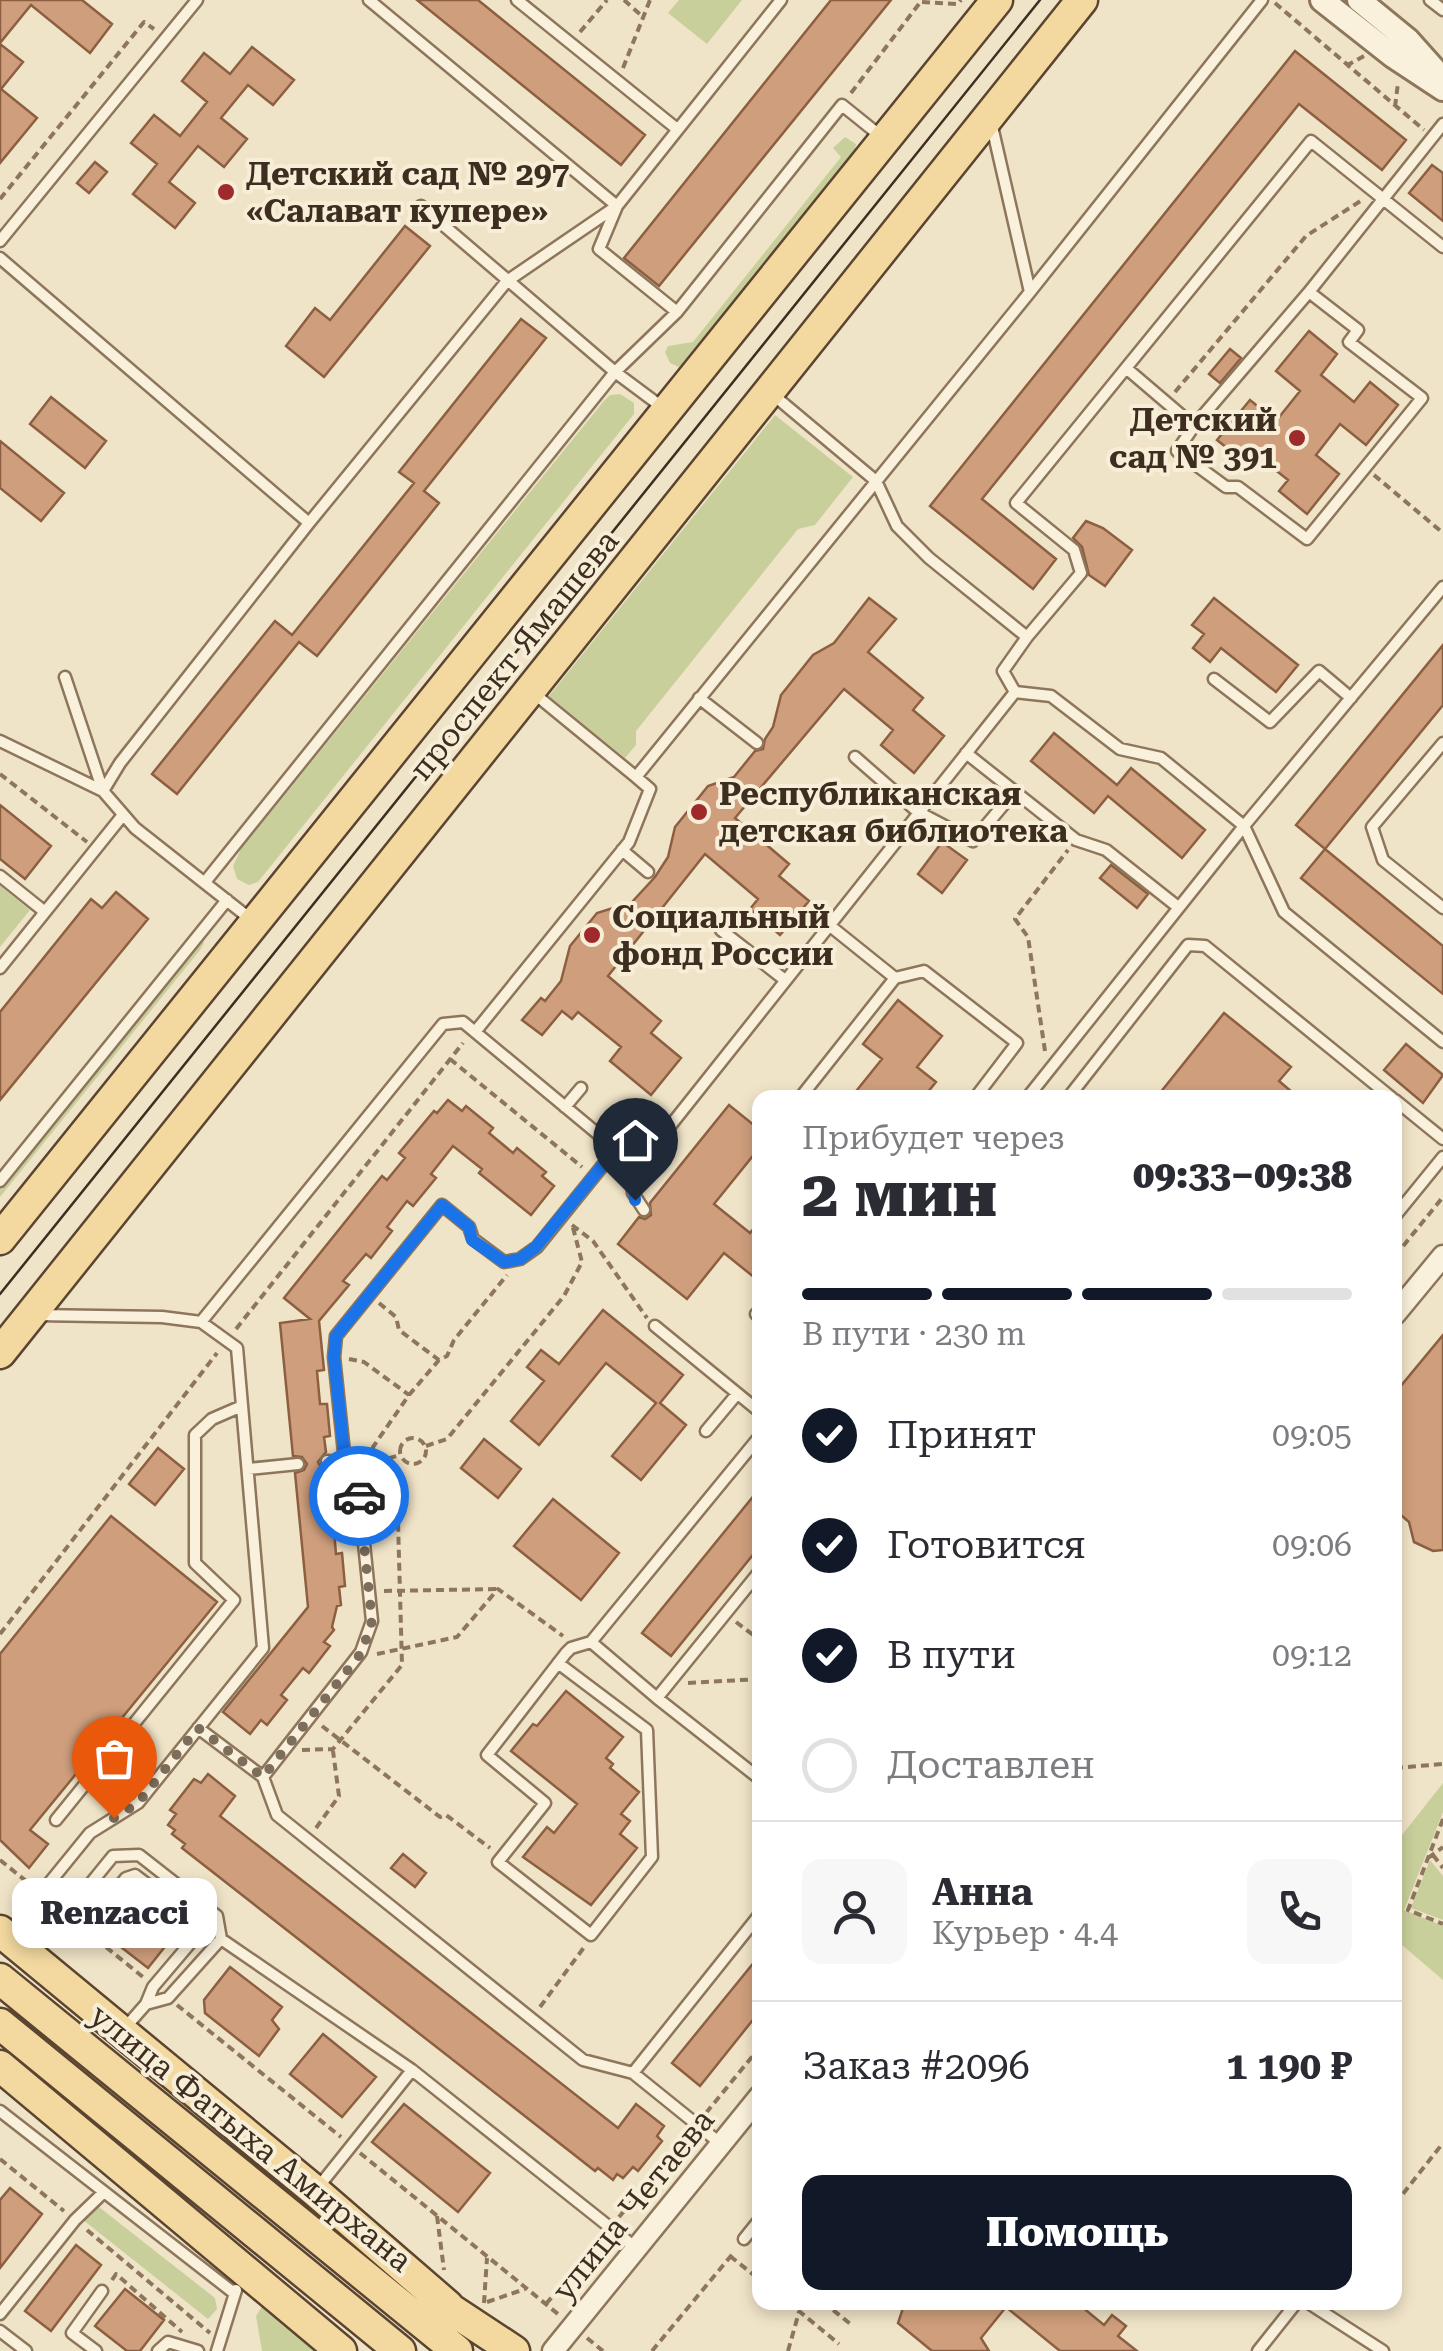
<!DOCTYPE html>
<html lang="ru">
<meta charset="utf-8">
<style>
:root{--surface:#fff;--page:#f7f7f7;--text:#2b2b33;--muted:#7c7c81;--line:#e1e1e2;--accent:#111827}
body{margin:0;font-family:"Roboto Serif",serif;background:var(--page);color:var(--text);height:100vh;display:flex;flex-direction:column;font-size:38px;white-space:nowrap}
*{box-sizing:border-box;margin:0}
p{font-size:32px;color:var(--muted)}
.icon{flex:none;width:55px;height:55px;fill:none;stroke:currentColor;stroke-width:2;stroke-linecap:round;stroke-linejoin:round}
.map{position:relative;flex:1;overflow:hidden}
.details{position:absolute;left:752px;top:1090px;width:650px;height:1220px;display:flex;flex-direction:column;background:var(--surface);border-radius:20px;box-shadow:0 5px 15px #0003}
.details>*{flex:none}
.pin{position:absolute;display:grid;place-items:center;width:85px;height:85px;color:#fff;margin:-102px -42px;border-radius:50% 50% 50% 0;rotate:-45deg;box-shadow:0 0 10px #0007}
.pin .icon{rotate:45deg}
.courier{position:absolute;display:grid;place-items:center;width:100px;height:100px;margin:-50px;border:8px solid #1a73e8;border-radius:50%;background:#fff;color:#222;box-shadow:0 2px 12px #0007}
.bubble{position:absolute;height:70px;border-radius:20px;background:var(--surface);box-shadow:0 5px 15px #0003;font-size:32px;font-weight:800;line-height:70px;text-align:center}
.overview em{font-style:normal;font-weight:800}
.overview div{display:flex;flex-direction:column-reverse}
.overview{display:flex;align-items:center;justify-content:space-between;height:170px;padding:0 50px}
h1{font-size:65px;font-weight:800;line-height:75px}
.bar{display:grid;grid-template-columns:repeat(4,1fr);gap:15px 10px;align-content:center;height:120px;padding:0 50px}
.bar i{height:12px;border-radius:8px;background:var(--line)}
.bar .current{background:var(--accent)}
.bar p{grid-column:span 4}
.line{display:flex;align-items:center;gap:25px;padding:0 50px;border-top:2px solid var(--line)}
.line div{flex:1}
.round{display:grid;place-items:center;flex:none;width:105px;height:105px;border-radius:20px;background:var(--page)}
ol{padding:0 50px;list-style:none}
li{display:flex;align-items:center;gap:30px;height:110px}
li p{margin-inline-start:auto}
li .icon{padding:10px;border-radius:50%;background:var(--accent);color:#fff;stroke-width:4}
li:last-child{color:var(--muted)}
li i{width:55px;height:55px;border:5px solid var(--line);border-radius:50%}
.button{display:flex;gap:20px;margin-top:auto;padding:20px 50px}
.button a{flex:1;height:115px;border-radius:20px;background:var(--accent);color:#fff;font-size:40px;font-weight:800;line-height:115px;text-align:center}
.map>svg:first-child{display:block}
.green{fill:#c9cf9b}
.building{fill:#cf9f7d;stroke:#8d5f41;stroke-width:2.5}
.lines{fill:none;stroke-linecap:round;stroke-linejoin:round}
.service-casing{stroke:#8d765c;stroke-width:15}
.minor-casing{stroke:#8d765c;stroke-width:25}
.tertiary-casing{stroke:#8d765c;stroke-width:28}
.primary-casing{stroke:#5b4430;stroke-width:35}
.path{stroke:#8d765c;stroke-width:4;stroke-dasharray:8 5;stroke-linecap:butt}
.service{stroke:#faf1dc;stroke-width:10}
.minor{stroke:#faf1dc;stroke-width:20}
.tertiary{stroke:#faf1dc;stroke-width:22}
.primary{stroke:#f3d9a0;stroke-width:30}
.tram{stroke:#3d2e20;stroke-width:2.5}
.done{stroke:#7c6e5b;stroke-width:10;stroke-dasharray:0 18}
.route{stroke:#1a73e8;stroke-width:12}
.poi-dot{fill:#9e2a2b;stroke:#f7eed8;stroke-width:4}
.labels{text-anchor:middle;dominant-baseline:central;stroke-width:8;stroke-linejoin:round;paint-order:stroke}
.poi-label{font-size:32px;font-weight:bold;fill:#3d2e20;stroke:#f7eed8;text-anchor:start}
.street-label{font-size:32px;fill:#3d2e20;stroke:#f7eed8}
</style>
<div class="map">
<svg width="1443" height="2351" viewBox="0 0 1443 2351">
<rect width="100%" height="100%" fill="#f0e4c8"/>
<path class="green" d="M679,0H742L707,44L668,13Z
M845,137L856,144L854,153L679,367L670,363L665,352L668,346L693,342L841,157L833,148Z
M620,394L634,403V414L258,882L249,885L237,879L233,866L241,849L603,402L610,395Z
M775,415L853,477L815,525L798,529L636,731V745L625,758L549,696Z
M0,886L30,910L0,947Z
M199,936L204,943L200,950L0,1197V1182Z
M1443,1783V1812L1404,1910L1443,1926V1980L1395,1939V1844Z
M1430,1860L1443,1876V1920L1411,1908Z
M99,2207L215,2298L217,2309L208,2319L83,2220Z
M263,2305L326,2351H262L256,2316Z"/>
<path class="building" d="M0,0H82L112,24L90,53L31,5L0,43Z
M417,0H478L645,135L621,165Z
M831,0H891L659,286L624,258Z
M0,44L23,62L1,89L37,118L0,163Z
M252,47L294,80L273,105L248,85L221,118L247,139L224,167L198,146L169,182L195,203L175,228L133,194L157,164L131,143L154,115L180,136L207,102L182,81L204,53L230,74Z
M1295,51L1406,140L1382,170L1299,104L982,499L1056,559L1033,589L930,506Z
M95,162L107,172L89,193L77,183Z
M1432,165L1443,173V221L1409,193Z
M405,226L430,246L324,377L286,346L315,308L330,320Z
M521,319L546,338L424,491L439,503L317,656L299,642L177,794L152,774L275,621L292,635L414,483L399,472Z
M1309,331L1337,354L1321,375L1354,402L1370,382L1398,405L1366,445L1340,424L1316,455L1339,474L1307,514L1279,491L1288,480L1254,453L1246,463L1217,440L1250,400L1276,421L1300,391L1276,371Z
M1230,349L1241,358L1220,383L1209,374Z
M51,397L106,441L85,468L30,424Z
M0,441L64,493L41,521L0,488Z
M1086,521L1103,528L1132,550L1105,586L1089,575L1082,547L1073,538Z
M869,598L896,619L868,652L923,698L913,710L944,736L914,773L881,745L893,730L844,689L735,818L789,864L779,876L809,901L780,935L750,909L758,899L705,854L608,976L661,1021L651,1033L681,1058L651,1095L610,1061L621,1047L578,1012L572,1019L562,1011L542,1035L522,1020L541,998L545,1001L561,981L570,946L597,913L632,902L655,877L668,857L675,827L708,786L734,777L755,751L763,749L765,739L773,727L781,695L813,655L834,643Z
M1214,598L1298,665L1276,692L1221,648L1210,662L1193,648L1204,634L1192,625Z
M1443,645V705L1325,849L1296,825Z
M1054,733L1117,785L1131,768L1205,830L1182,858L1108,796L1094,813L1031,761Z
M0,805L51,846L25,879L0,859Z
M942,842L967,860L942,893L918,874Z
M1325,849L1443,946V994L1301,878Z
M1111,865L1148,894L1137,908L1100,878Z
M116,892L148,919L0,1100V1012L91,899L102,908Z
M898,1000L942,1036L917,1067L936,1082L923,1098H866L857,1090L882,1059L863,1044Z
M1224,1013L1291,1067L1279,1081L1299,1098H1156Z
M1406,1044L1443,1075L1423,1103L1384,1070Z
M448,1100L462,1111L466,1106L493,1128L489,1133L513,1153L517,1148L546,1172L542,1176L554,1186L531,1215L479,1173L482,1169L453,1146L431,1174L436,1178L413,1206L407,1201L387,1227L392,1231L371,1258L366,1254L343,1281L349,1285L319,1321L324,1370L317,1371L320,1404H327L330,1436L324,1437L326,1452L318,1462L321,1468L328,1470L329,1485L335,1484L338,1517L333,1518L336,1554L342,1553L345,1586L339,1587L341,1605L337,1606L332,1627L334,1630L324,1642L330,1646L309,1673L303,1668L281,1695L287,1700L267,1725L261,1720L250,1734L223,1712L308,1607L295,1473L304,1470L307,1464L302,1457L293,1456L280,1323L310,1319L284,1298L382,1176L387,1180L405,1158L399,1153L434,1111L437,1113Z
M729,1105L760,1130V1147L714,1204L750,1233L760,1221V1282L724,1253L687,1299L618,1244L639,1217L645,1219L651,1215L650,1203Z
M603,1310L683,1375L660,1403L686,1425L641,1480L612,1456L656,1403L606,1363L539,1445L511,1421L544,1381L527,1367L541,1350L559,1364Z
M1443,1335V1550L1433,1551L1414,1542L1409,1522L1395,1510V1393Z
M484,1439L521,1469L498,1498L461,1468Z
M158,1448L184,1469L155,1505L129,1484Z
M760,1488V1546L671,1656L642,1633Z
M553,1499L619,1553L581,1600L514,1546Z
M111,1516L217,1602L30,1830L48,1844L29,1868L0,1840V1654Z
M566,1691L623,1737L606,1758L613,1764L610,1768L639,1792L621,1814L630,1821L620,1834L637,1848L591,1905L523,1857L547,1827L554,1833L577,1804L511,1751L533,1724L537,1726Z
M208,1774L235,1796L220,1816L618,2128L636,2104L664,2126L657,2136L662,2141L638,2171L633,2167L623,2178L617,2174L613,2180L598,2168L595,2171L182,1848L185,1844L172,1834L175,1830L168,1825L176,1814L170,1810L194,1779L201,1783Z
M403,1854L426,1873L415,1887L391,1868Z
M130,1890L179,1929L148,1968L99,1930Z
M760,1955V2011L700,2086L672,2063Z
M230,1967L282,2007L272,2020L279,2029L259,2056L205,2013L204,2000Z
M323,2034L376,2077L342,2117L290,2074Z
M404,2104L490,2173L458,2212L372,2142Z
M10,2188L42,2214L0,2268V2200Z
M76,2245L101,2265L51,2331L25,2311Z
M125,2289L164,2320L140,2351H127L95,2326Z
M905,2302H1076L1104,2325L1112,2315L1126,2326L1118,2336L1137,2351H1060L1006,2307L981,2338L989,2351H932L898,2323Z"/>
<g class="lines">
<g class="service-casing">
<path id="service" d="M369,0L617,206
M517,0L677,129
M1430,0L1443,10
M991,122L1030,292
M421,206L615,372L662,407
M0,241L197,0
M0,258L309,523
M677,312L599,249L617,206L781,0
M1126,368L1194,426L1177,451L1226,487H1238L1307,539L1422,398L1349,342L1358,330L1309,292L1443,124
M1194,426L1309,292
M1443,587L1244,826L1284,912L1443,1042
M1027,637L1081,573L1074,550L1016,503L1311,141L1443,247
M65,677L103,791
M1214,679L1270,722L1319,671L1351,698
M531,691L636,777L1030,292L1262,0
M1015,692L1051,696L1120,749L1161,758L1244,826L1027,1098
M699,698L757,743
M0,741L103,791L135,828L253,921
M1443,743L1372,827L1383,860L1443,908
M966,753L1076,840L1106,850L1178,907
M855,757L918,812L973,841L1015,791
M103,791L120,763L309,523L507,281L617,206
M622,850L648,872
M0,876L45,912
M205,882L615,372L677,312L842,105L883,138
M829,925L895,978
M721,930L785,980
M0,968L123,815
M475,1032L629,842L650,789L636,777
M800,1098L895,978L924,971L1017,1043L975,1098
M1068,1098L1188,945L1205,946L1392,1098
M1395,1100L1443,1139
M565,1107L581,1088
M629,1149L633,1193L644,1210
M0,1181L227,900
M1395,1216L1443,1157
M756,1314L760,1318
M201,1322L443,1024L463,1022L616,1149L643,1148L663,1135L1015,692L1003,671L1027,637L929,558L897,526L876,481L771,393
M655,1326L760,1412
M706,1431L737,1394
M760,1436L591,1642L657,1698L760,1571
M327,1461L345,1462
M248,1469L298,1464
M558,1663L647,1730L652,1857L591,1935L498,1862L545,1803L487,1755L566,1653L571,1648L591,1642
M657,1698L760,1779
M198,1728L263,1777L277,1815L583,2060L633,2073L721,2144
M263,1777L361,1652L372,1621L356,1466L345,1462L334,1357L336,1336L442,1205L469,1227L473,1239L504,1262L520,1259L537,1247L616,1149
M56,1820L234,1600L195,1563V1435L212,1419L242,1406
M31,1908L85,1929L126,1878L135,1875L197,1922L198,1934L153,1987L146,2004
M61,1920L113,1856L139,1855L217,1916L221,1939
M7,1935L90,1833L138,1803L263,1648L237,1348L201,1322L162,1317L36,1315
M124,2029L146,2004L168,1998L221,1939L412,2070L636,2248
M633,2073L760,1914
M0,2111L234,2293
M316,2190L412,2070
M744,2239L760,2219
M1307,2302L1383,2351
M0,2314L75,2220L103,2193
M0,2331L26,2351
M96,2351L72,2333L102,2291
M158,2351L168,2342L198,2351
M217,2351L236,2290
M1258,2351L1297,2302"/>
</g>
<g class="minor-casing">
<path id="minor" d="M1395,1314L1443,1256
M553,2351L760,2096"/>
</g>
<g class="tertiary-casing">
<path id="tertiary" d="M1322,0L1393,56L1443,89
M1359,0L1408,40L1441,77"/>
</g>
<g class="primary-casing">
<path id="primary" d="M0,1239L997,0
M0,1353L1082,0
M0,1931L315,2191L448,2306
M0,1979L457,2351
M0,2024L400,2351
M0,2066L341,2351
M432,2297L514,2351"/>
</g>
<path class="path" d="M624,0L642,16
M922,2L958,4L961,0
M1275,3L1424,130
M580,32L607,0
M1346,66L1364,56
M623,68L650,0
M851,93L922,0
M1395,107L1398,83
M0,199L144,22L154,29
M1175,392L1306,236L1362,200
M1374,475L1443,533
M0,774L87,842
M1045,1051L1028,937L1015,919L1068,850
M450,1059L582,1167
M572,1225L593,1241L647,1318
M1395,1256L1443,1197
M379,1303L396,1317L399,1330L439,1360
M236,1329L463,1043
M349,1359L364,1362L409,1395
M400 1451a13 13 0 1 1 26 0a13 13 0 1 1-26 0Z
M426,1446L447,1439L564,1296L582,1262L572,1224
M374,1462L373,1447L409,1395L439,1360L447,1356L454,1340L507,1275
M376,1462L400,1455
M384,1591L498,1589
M736,1622L760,1640
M0,1634L217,1353
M377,1654L457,1637L498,1589L563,1636
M688,1683L760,1679
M322,1726L440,1817L446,1815L490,1848
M302,1750L333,1749L402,1665L397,1486L380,1471L377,1462
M1395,1768L1443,1764
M1443,1819L1408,1910L1443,1924
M316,1828L339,1796L333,1751
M1433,1855L1443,1868
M1428,1858L1443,1847
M0,1860L31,1885
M96,1939L143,1977
M177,2005L341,2137
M540,2007L585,1946
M706,2113L760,2047
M360,2153L558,2314
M0,2159L64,2211
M1395,2204L1443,2143
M437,2216L444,2270
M619,2217L687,2136
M87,2230L210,2333
M730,2256L760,2280
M112,2280L116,2274L182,2332
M487,2302L525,2289
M788,2302L839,2344
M823,2302L853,2326
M859,2302L867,2309
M484,2303L487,2258
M546,2304L600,2240
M587,2338L603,2351
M652,2351L735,2251
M788,2351L799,2312"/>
<use href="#service" class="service"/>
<use href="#minor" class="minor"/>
<use href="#tertiary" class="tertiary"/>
<use href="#primary" class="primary"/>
<path class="tram" d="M0,1294L1040,0"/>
</g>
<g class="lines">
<path class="done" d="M114,1818L138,1803L198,1728L263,1777L362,1652L372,1621L359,1496"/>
<path class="route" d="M359,1496L356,1466L345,1462L334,1357L336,1336L442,1205L469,1227L472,1240L504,1262L520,1259L536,1247L616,1149H629L635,1200"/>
</g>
<g class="poi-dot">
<circle cx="226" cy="192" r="10"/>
<circle cx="1297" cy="438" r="10"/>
<circle cx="699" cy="812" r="10"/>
<circle cx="592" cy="935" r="10"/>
</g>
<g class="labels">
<g class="poi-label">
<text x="246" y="174">Детский сад № 297<tspan x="246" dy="37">«Салават купере»</tspan></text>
<text x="1277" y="420" text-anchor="end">Детский<tspan x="1277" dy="37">сад № 391</tspan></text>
<text x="719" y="794">Республиканская<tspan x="719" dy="37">детская библиотека</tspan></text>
<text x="612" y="917">Социальный<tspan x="612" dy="37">фонд России</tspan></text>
</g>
<g class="street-label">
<text transform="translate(514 655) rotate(-51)">проспект Ямашева</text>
<text transform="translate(251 2138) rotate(39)">улица Фатыха Амирхана</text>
<text transform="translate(633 2205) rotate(-51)">улица Четаева</text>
</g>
</g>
</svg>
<div class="pin" style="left:114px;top:1818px;background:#ea580c"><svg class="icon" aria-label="bag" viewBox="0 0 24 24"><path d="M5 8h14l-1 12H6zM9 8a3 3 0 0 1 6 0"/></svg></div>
<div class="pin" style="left:635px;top:1200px;background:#1f2937"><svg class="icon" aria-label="home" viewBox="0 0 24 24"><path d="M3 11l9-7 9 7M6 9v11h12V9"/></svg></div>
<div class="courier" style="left:359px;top:1496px"><svg class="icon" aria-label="car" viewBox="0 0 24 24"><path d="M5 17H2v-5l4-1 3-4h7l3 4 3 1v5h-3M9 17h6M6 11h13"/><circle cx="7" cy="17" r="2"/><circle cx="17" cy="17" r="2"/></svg></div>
<div class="bubble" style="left:12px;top:1878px;width:205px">Renzacci</div>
<section class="details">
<div class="overview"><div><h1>2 мин</h1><p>Прибудет через</p></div><em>09:33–09:38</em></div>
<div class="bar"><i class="current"></i><i class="current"></i><i class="current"></i><i></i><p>В пути · 230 m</p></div>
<ol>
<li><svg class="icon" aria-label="check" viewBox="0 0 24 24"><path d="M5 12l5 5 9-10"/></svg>Принят<p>09:05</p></li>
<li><svg class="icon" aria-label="check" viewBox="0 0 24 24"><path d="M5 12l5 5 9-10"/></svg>Готовится<p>09:06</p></li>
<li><svg class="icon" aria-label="check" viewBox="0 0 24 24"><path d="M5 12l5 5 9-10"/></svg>В пути<p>09:12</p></li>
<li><i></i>Доставлен</li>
</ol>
<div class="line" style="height:180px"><a class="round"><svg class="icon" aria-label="person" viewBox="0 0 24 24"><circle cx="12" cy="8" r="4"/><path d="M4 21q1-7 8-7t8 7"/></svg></a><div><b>Анна</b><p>Курьер · 4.4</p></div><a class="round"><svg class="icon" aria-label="phone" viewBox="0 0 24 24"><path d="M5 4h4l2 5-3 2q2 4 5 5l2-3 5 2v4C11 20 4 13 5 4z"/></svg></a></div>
<div class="line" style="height:130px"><div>Заказ #2096</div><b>1 190 ₽</b></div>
<div class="button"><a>Помощь</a></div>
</section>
</div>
